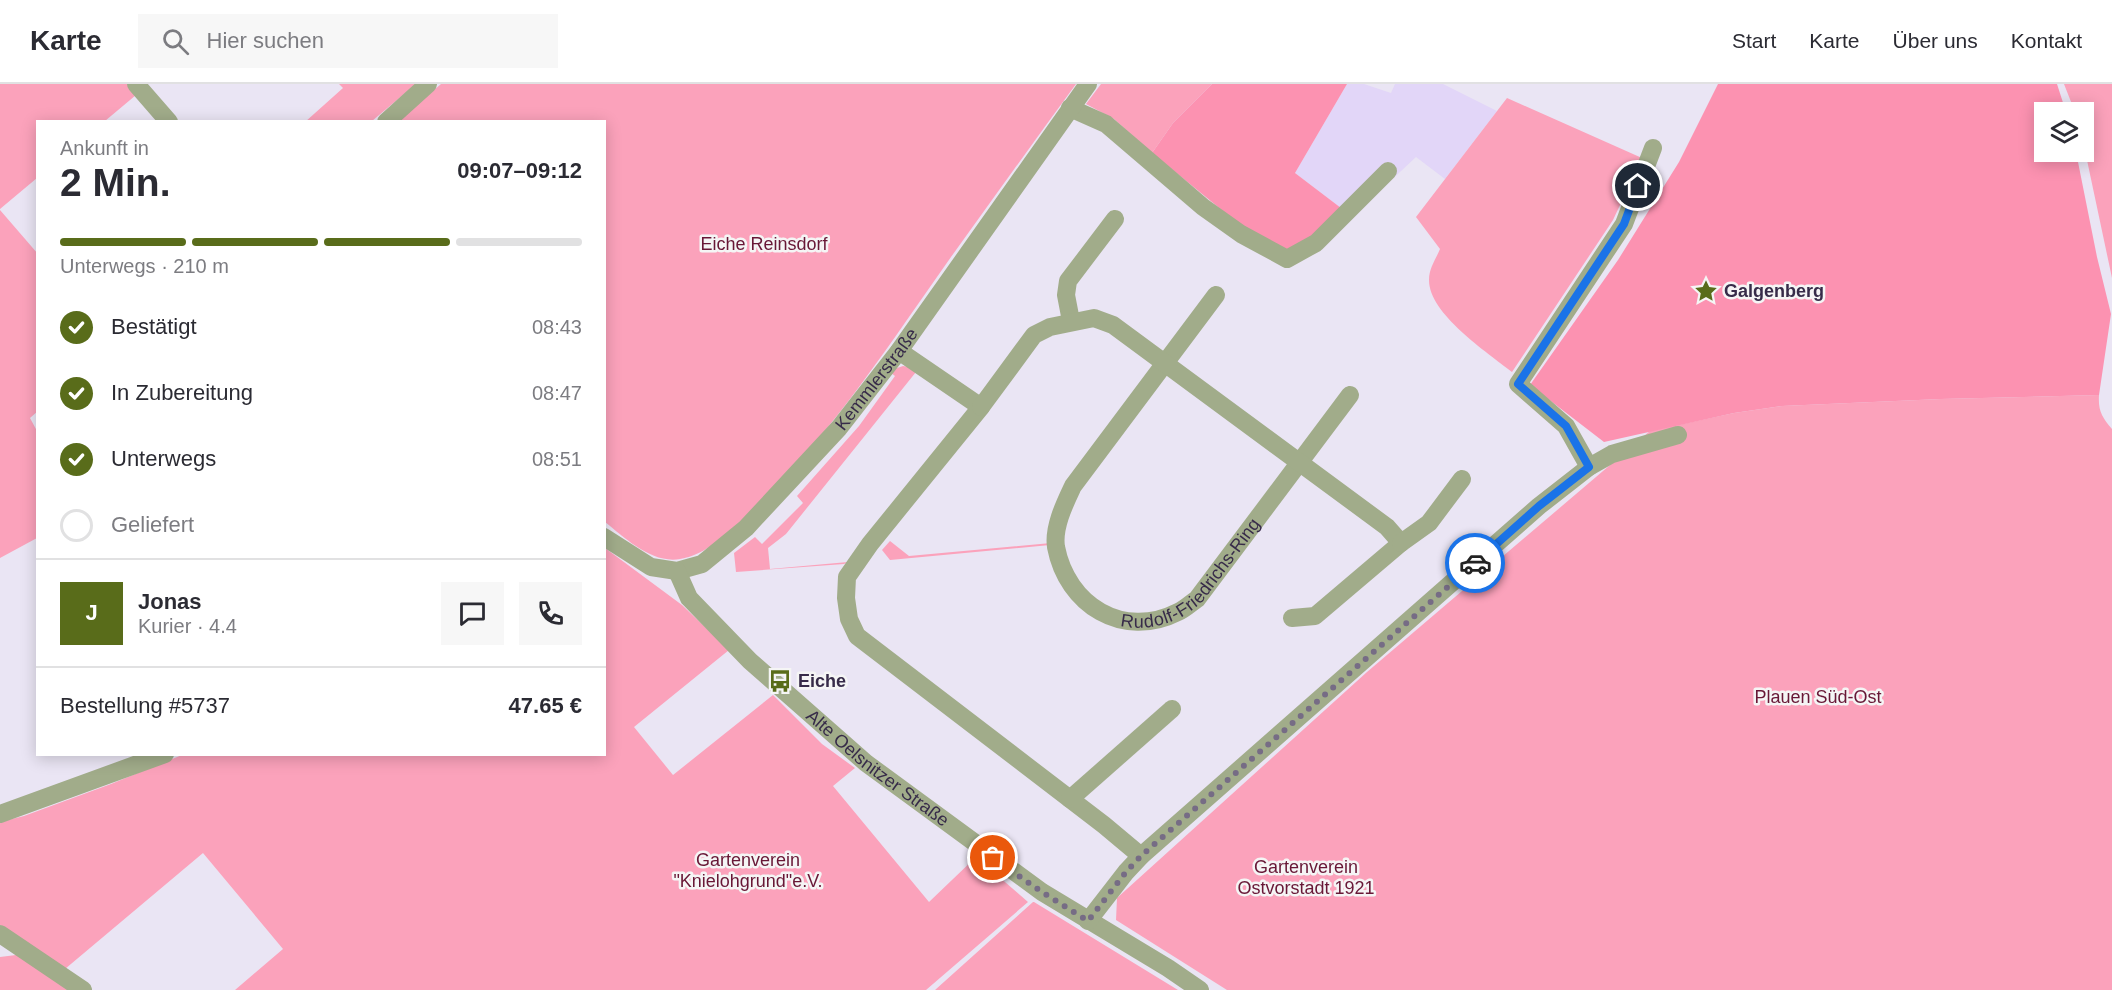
<!DOCTYPE html>
<html lang="de">
<meta charset="utf-8">
<style>
:root{--surface:#fff;--page:#f7f7f7;--text:#2b2b33;--muted:#7c7c81;--line:#e1e1e2;--accent:#596c1a}
body{margin:0;font-family:Arial,sans-serif;background:var(--page);color:var(--text);height:100vh;display:flex;flex-direction:column;font-size:22px;white-space:nowrap}
*{box-sizing:border-box;margin:0}
p{font-size:20px;color:var(--muted)}
.icon{flex:none;width:33px;height:33px;fill:none;stroke:currentColor;stroke-width:2;stroke-linecap:round;stroke-linejoin:round}
.map{position:relative;flex:1;overflow:hidden}
.side{position:absolute;left:36px;top:36px;width:570px;height:636px;display:flex;flex-direction:column;background:var(--surface);border-radius:0px;box-shadow:0 3px 15px #0003}
.side>*{flex:none}
.fabs{position:absolute;left:2034px;top:18px;display:grid;gap:12px}
.fabs a{display:grid;place-items:center;width:60px;height:60px;border-radius:0px;background:var(--surface);box-shadow:0 3px 15px #0003;font-size:30px}
.pin{position:absolute;display:grid;place-items:center;width:51px;height:51px;color:#fff;margin:-26px;border:3px solid #fff;border-radius:50%;box-shadow:0 2px 6px #0007}
.courier{position:absolute;display:grid;place-items:center;width:60px;height:60px;margin:-30px;border:4px solid #1a73e8;border-radius:50%;background:#fff;color:#222;box-shadow:0 2px 8px #0007}
.summary em{font-style:normal;font-weight:700}
.summary div{display:flex;flex-direction:column-reverse}
.summary{display:flex;align-items:center;justify-content:space-between;height:102px;padding:0 24px}
h1{font-size:39px;font-weight:700;line-height:45px}
.bar{display:grid;grid-template-columns:repeat(4,1fr);gap:9px 6px;align-content:center;height:72px;padding:0 24px}
.bar i{height:8px;border-radius:4px;background:var(--line)}
.bar .current{background:var(--accent)}
.bar p{grid-column:span 4}
.line{display:flex;align-items:center;gap:15px;padding:0 24px;border-top:2px solid var(--line)}
.line div{flex:1}
.round{display:grid;place-items:center;flex:none;width:63px;height:63px;border-radius:0px;background:var(--page)}
ol{padding:0 24px;list-style:none}
li{display:flex;align-items:center;gap:18px;height:66px}
li p{margin-inline-start:auto}
li .icon{padding:6px;border-radius:50%;background:var(--accent);color:#fff;stroke-width:4}
li:last-child{color:var(--muted)}
li i{width:33px;height:33px;border:3px solid var(--line);border-radius:50%}
header{display:flex;align-items:center;gap:36px;box-sizing:border-box;height:84px;padding:0 30px;background:var(--surface);border-bottom:2px solid var(--line)}
header strong{font-size:28px}
nav{display:flex;gap:33px;margin-inline-start:auto;font-size:21px}
.search{width:420px;height:54px;background:var(--page);display:flex;align-items:center;gap:15px;box-sizing:border-box;padding:0 21px;border-radius:0px;color:var(--muted);font-size:22px}
.map>svg:first-child{display:block}
.built{fill:#e2d6f8}
.green{fill:#fba2bb}
.forest{fill:#fc92b1}
.lines{fill:none;stroke-linecap:round;stroke-linejoin:round}
.minor{stroke:#a1ac8a;stroke-width:18}
.done{stroke:#766c85;stroke-width:6;stroke-dasharray:0 10.8}
.route{stroke:#1a73e8;stroke-width:8}
.labels{text-anchor:middle;dominant-baseline:central;stroke-width:5;stroke-linejoin:round;paint-order:stroke}
.park-label{font-size:18px;fill:#681736;stroke:#f5f5f5}
.poi-label{font-size:18px;font-weight:bold;fill:#372b49;stroke:#f5f5f5;text-anchor:start}
.street-label{font-size:18px;fill:#372b49;stroke:#f5f5f5}
</style>
<header>
<strong>Karte</strong>
<div class="search"><svg class="icon" aria-label="search" viewBox="0 0 24 24"><circle cx="10" cy="10" r="6"/><path d="M15 15l6 6"/></svg>Hier suchen</div>
<nav><a>Start</a><a>Karte</a><a>Über uns</a><a>Kontakt</a></nav>
</header>
<div class="map">
<svg width="2112" height="906" viewBox="0 0 2112 906">
<rect width="100%" height="100%" fill="#eae5f4"/>
<path class="built" d="M1347,0H1364L1391,9L1395,0H1443L1497,27L1445,95L1416,73L1354,131L1341,124L1295,89Z"/>
<path class="green" d="M0,0H127L136,11L105,37L38,38L37,94L0,125Z
M339,0H416L372,37L305,38L343,4Z
M441,0H1076C1034,57 993,115 951,173C888,262 828,356 747,431C728,449 706,471 680,475C652,480 625,454 605,438L604,38H397Z
M1101,0H1212L1173,39L1152,69L1114,35L1086,20Z
M2064,0H2112V194L2084,62V28H2075Z
M1507,14L1642,74L1613,136L1512,288C1487,268 1429,230 1429,196C1429,184 1436,175 1440,165L1416,133Z
M0,126L38,170V327L30,334L37,347V454L0,474Z
M903,282L909,283L916,288L786,450L768,464L770,485L848,478L844,480L736,488L734,469L755,453L762,460L803,419L797,412L859,342L895,292L891,289L894,285Z
M2099,311C2098,327 2102,333 2112,345V906H1227L1116,836L1117,814L1367,588L1650,347L1734,329L1782,322L1941,315Z
M890,457L909,472L1051,459L1050,461L890,476L882,466Z
M605,464L682,521L729,566L634,643L673,691L773,611L822,660L855,684L833,702L929,818L976,773L1028,818L926,906H235L283,865L203,769L65,885L0,841V738L24,732L111,700L182,671L604,670Z
M1033,818H1034L1178,906H935Z
M24,870L74,906H0V873Z"/>
<path class="forest" d="M1212,0H1347L1295,89L1341,124L1298,175L1234,136L1152,69L1173,39Z
M1718,0H2057L2066,28H2044V68H2076L2097,173L2111,230L2099,311L1941,315L1782,322L1734,329L1604,358L1530,301L1618,176L1679,78Z"/>
<g class="lines">
<g class="minor">
<path d="M136,0L169,38"/>
<path d="M1070,24L1106,40L1203,123L1241,150L1287,175L1316,159L1388,87"/>
<path d="M386,38L428,0"/>
<path id="s1" d="M1216,211L1073,402C1065,419 1053,443 1056,463C1067,521 1123,556 1178,528C1185,525 1191,519 1197,515L1350,311"/>
<path d="M1071,237L1066,211L1068,197L1115,135"/>
<path d="M899,267L981,323L870,460L847,493L846,514L849,535L857,552L1104,741L1141,772"/>
<path d="M981,323L1034,251L1050,243L1094,234L1113,241L1387,443L1401,459L1315,532L1292,534"/>
<path d="M1589,383L1566,342L1518,300L1624,140L1653,64"/>
<path id="s2" d="M604,453L651,483L677,487L702,480L746,444L839,344L899,267L1088,0"/>
<path d="M1401,459L1429,439L1462,395"/>
<path id="s3" d="M677,487L689,514L750,577L866,679L1042,808L1168,884L1200,906"/>
<path d="M1070,715L1172,625"/>
<path d="M0,730L165,670"/>
<path d="M1088,837L1126,788L1141,772L1539,422L1589,383L1612,370L1678,351"/>
<path d="M0,850L83,906"/>
</g>
</g>
<g class="lines">
<path class="done" d="M993,774L1042,808L1088,837L1126,788L1141,772L1475,479"/>
<path class="route" d="M1475,479L1539,422L1589,383L1566,342L1518,300L1624,140L1638,102"/>
</g>
<defs>
<g id="sight-bare" transform="scale(1.8)"><path d="M0-6L1.8-2.2L6-1.7L2.9 1.2L3.7 5.4L0 3.3L-3.7 5.4L-2.9 1.2L-6-1.7L-1.8-2.2Z" fill="#596c1a" stroke="#f5f5f5" stroke-width="2.5" paint-order="stroke"/></g>
<g id="bus-bare" transform="scale(1.8)"><path d="M-5-6H5V4H4V6H2V4H-2V6H-4V4H-5ZM-3.5-4V0h7V-4ZM-3.5 1.2v1.5H-2V1.2ZM2 1.2v1.5H3.5V1.2Z" fill="#596c1a" stroke="#f5f5f5" stroke-width="2.5" paint-order="stroke"/></g>
</defs>
<g fill-rule="evenodd">
<use href="#sight-bare" x="1706" y="207"/>
<use href="#bus-bare" x="780" y="597"/>
</g>
<g class="labels">
<g class="park-label">
<text x="764" y="160">Eiche Reinsdorf</text>
<text x="1818" y="613">Plauen Süd-Ost</text>
<text x="748" y="776">Gartenverein<tspan x="748" dy="21">"Knielohgrund"e.V.</tspan></text>
<text x="1306" y="783">Gartenverein<tspan x="1306" dy="21">Ostvorstadt 1921</tspan></text>
</g>
<g class="poi-label">
<text x="1724" y="207">Galgenberg</text>
<text x="798" y="597">Eiche</text>
</g>
<g class="street-label">
<text stroke="none"><textPath href="#s2" startOffset="363">Kemmlerstraße</textPath></text>
<text stroke="none"><textPath href="#s1" startOffset="496">Rudolf-Friedrichs-Ring</textPath></text>
<text stroke="none"><textPath href="#s3" startOffset="284">Alte Oelsnitzer Straße</textPath></text>
</g>
</g>
</svg>
<div class="fabs">
<a><svg class="icon" aria-label="layers" viewBox="0 0 24 24"><path d="M12 4l9 5-9 5-9-5zM3 14l9 5 9-5"/></svg></a>
</div>
<div class="pin" style="left:993px;top:774px;background:#ea580c"><svg class="icon" aria-label="bag" viewBox="0 0 24 24"><path d="M5 8h14l-1 12H6zM9 8a3 3 0 0 1 6 0"/></svg></div>
<div class="pin" style="left:1638px;top:102px;background:#1f2937"><svg class="icon" aria-label="home" viewBox="0 0 24 24"><path d="M3 11l9-7 9 7M6 9v11h12V9"/></svg></div>
<div class="courier" style="left:1475px;top:479px"><svg class="icon" aria-label="car" viewBox="0 0 24 24"><path d="M5 17H2v-5l4-1 3-4h7l3 4 3 1v5h-3M9 17h6M6 11h13"/><circle cx="7" cy="17" r="2"/><circle cx="17" cy="17" r="2"/></svg></div>
<section class="side">
<div class="summary"><div><h1>2 Min.</h1><p>Ankunft in</p></div><em>09:07–09:12</em></div>
<div class="bar"><i class="current"></i><i class="current"></i><i class="current"></i><i></i><p>Unterwegs · 210 m</p></div>
<ol>
<li><svg class="icon" aria-label="check" viewBox="0 0 24 24"><path d="M5 12l5 5 9-10"/></svg>Bestätigt<p>08:43</p></li>
<li><svg class="icon" aria-label="check" viewBox="0 0 24 24"><path d="M5 12l5 5 9-10"/></svg>In Zubereitung<p>08:47</p></li>
<li><svg class="icon" aria-label="check" viewBox="0 0 24 24"><path d="M5 12l5 5 9-10"/></svg>Unterwegs<p>08:51</p></li>
<li><i></i>Geliefert</li>
</ol>
<div class="line" style="height:108px"><b class="round" style="background:var(--accent);color:#fff">J</b><div><b>Jonas</b><p>Kurier · 4.4</p></div><a class="round"><svg class="icon" aria-label="chat" viewBox="0 0 24 24"><path d="M4 5h16v11H9l-5 4z"/></svg></a><a class="round"><svg class="icon" aria-label="phone" viewBox="0 0 24 24"><path d="M5 4h4l2 5-3 2q2 4 5 5l2-3 5 2v4C11 20 4 13 5 4z"/></svg></a></div>
<div class="line" style="height:78px"><div>Bestellung #5737</div><b>47.65 €</b></div>
</section>
</div>
